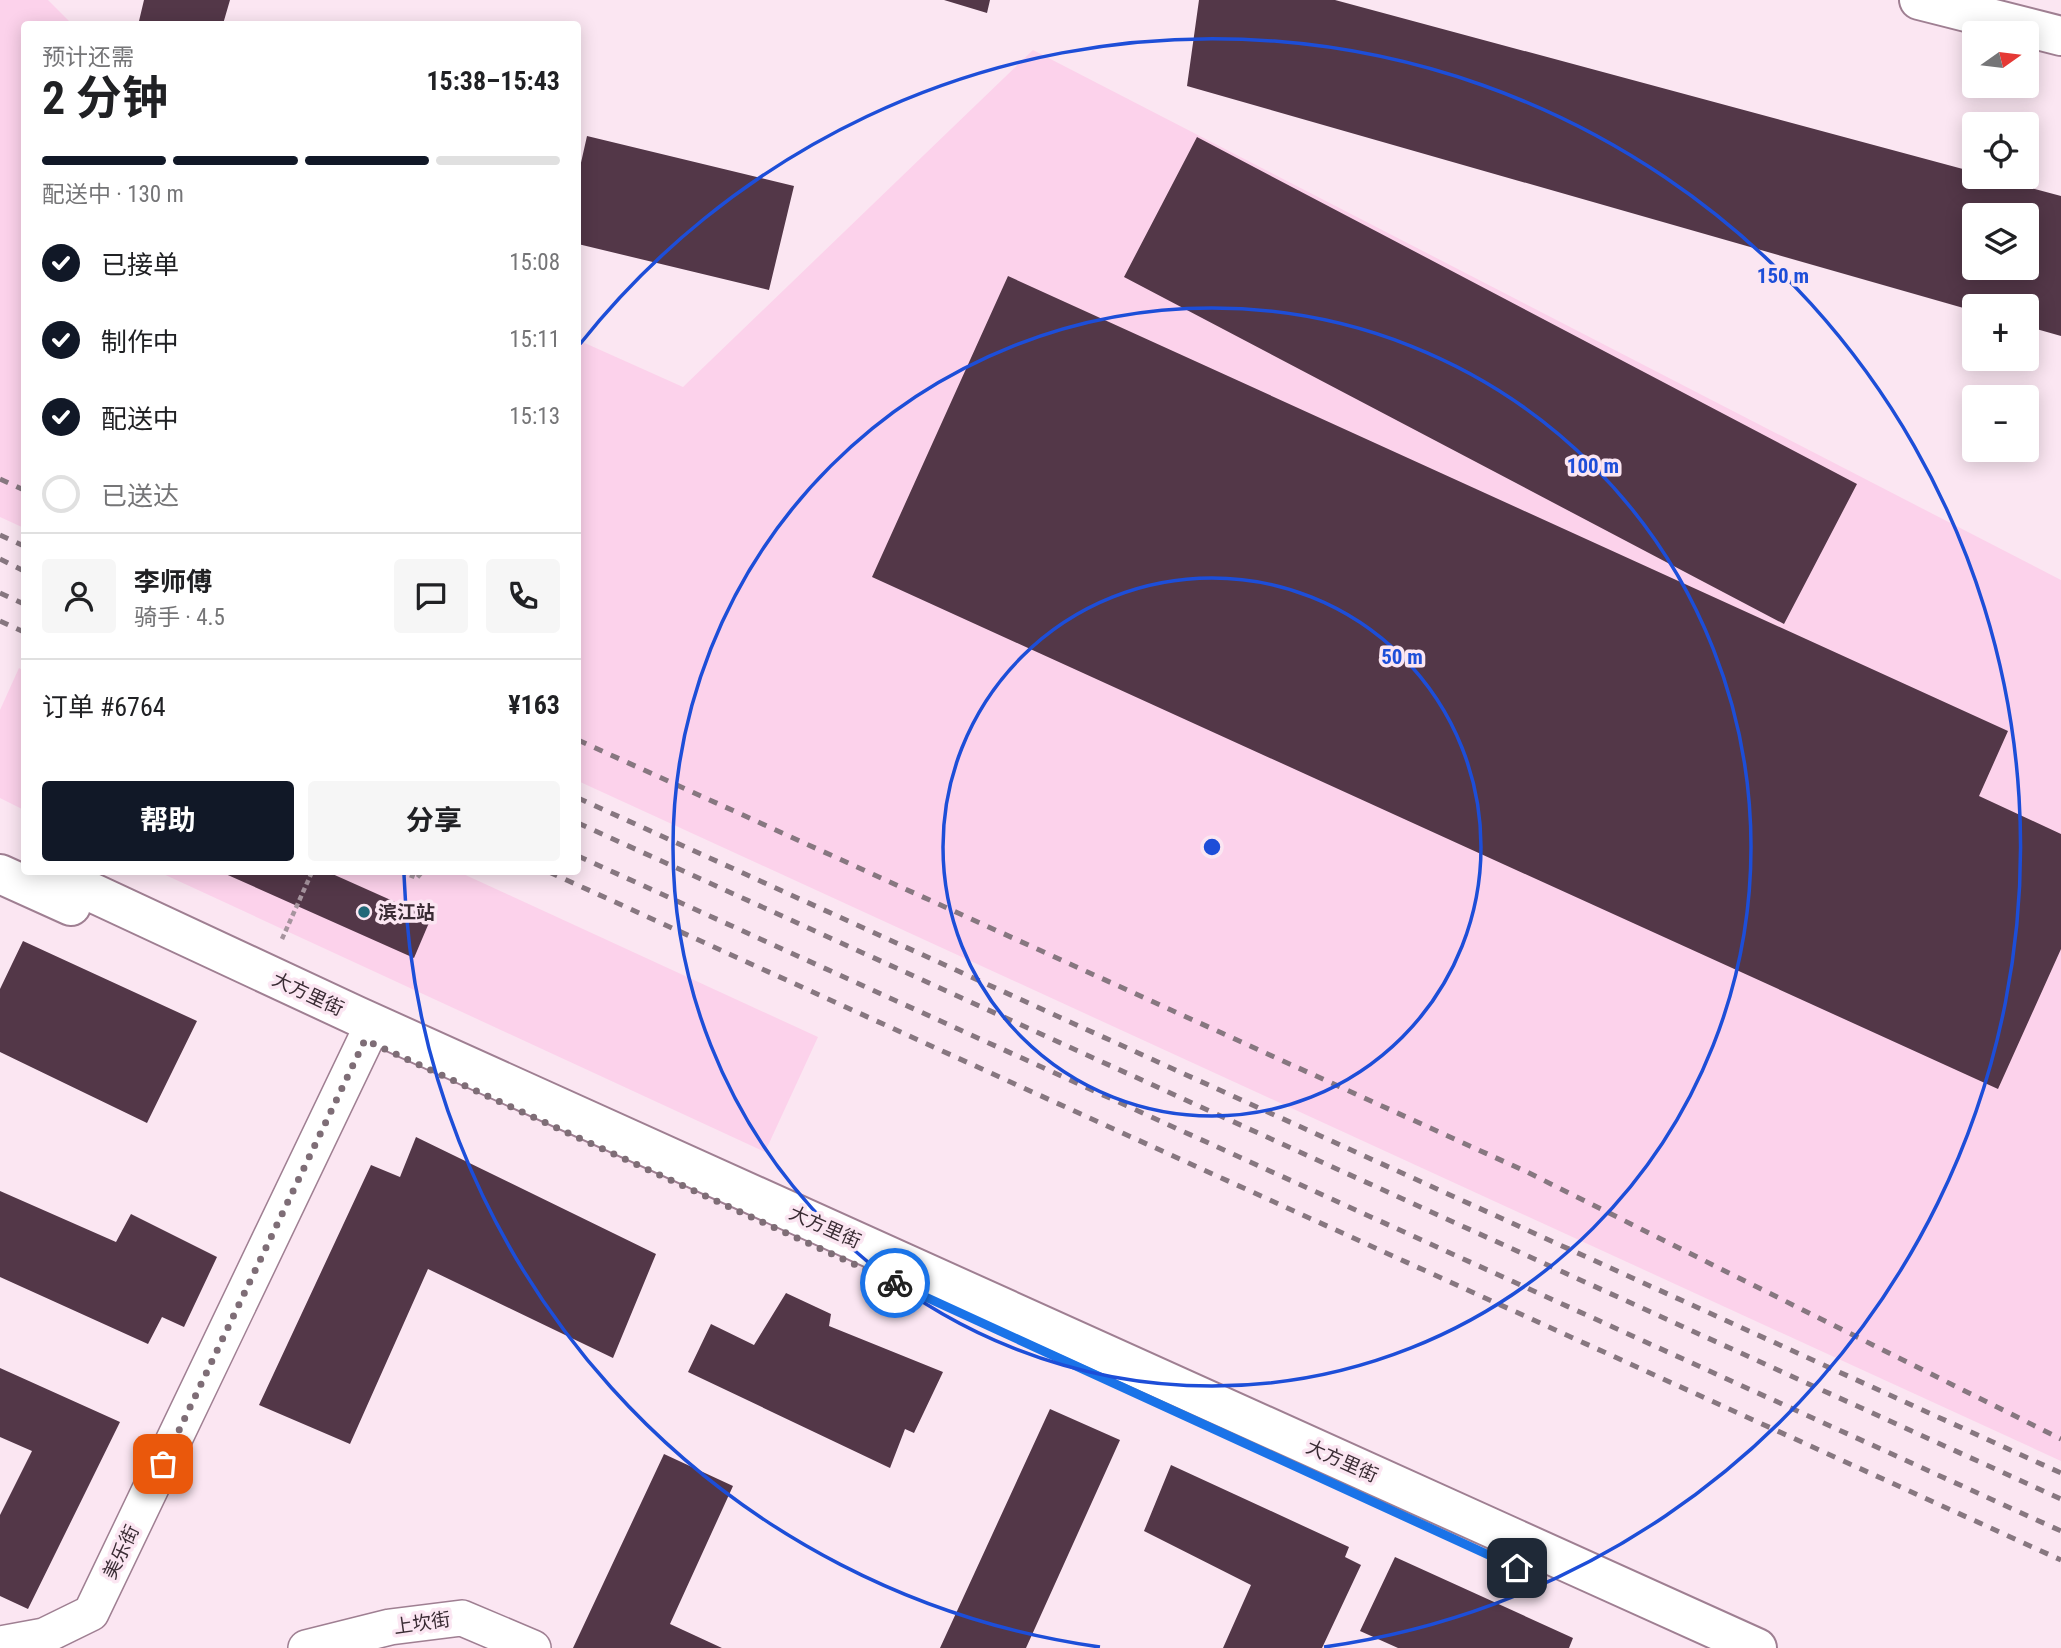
<!DOCTYPE html>
<html lang="zh">
<meta charset="utf-8">
<style>
:root{--surface:#fff;--page:#f6f6f6;--text:#202124;--muted:#757577;--line:#e0e0e0;--accent:#111827}
body{margin:0;font-family:"Roboto Condensed","Noto Sans SC",sans-serif;background:var(--page);color:var(--text);height:100vh;display:flex;flex-direction:column;font-size:26px;white-space:nowrap}
*{box-sizing:border-box;margin:0}
p{font-size:23px;color:var(--muted)}
.icon{flex:none;width:38px;height:38px;fill:none;stroke:currentColor;stroke-width:2;stroke-linecap:round;stroke-linejoin:round}
.map{position:relative;flex:1;overflow:hidden}
.side{position:absolute;left:21px;top:21px;width:560px;height:854px;display:flex;flex-direction:column;background:var(--surface);border-radius:7px;box-shadow:0 4px 18px #0003}
.side>*{flex:none}
.needle{width:46px;rotate:76deg}
.buttons{position:absolute;left:1962px;top:21px;display:grid;gap:14px}
.buttons a{display:grid;place-items:center;width:77px;height:77px;border-radius:7px;background:var(--surface);box-shadow:0 4px 18px #0003;font-size:35px}
.pin{position:absolute;display:grid;place-items:center;width:60px;height:60px;color:#fff;margin:-30px;border-radius:14px;box-shadow:0 4px 10px #0006}
.courier{position:absolute;display:grid;place-items:center;width:70px;height:70px;margin:-35px;border:5px solid #1a73e8;border-radius:50%;background:#fff;color:#222;box-shadow:0 2px 9px #0007}
.head em{font-style:normal;font-weight:700}
.head div{display:flex;flex-direction:column-reverse}
.head{display:flex;align-items:center;justify-content:space-between;height:119px;padding:0 21px}
h1{font-size:46px;font-weight:700;line-height:52px}
.bar{display:grid;grid-template-columns:repeat(4,1fr);gap:10px 7px;align-content:center;height:84px;padding:0 21px}
.bar i{height:9px;border-radius:5px;background:var(--line)}
.bar .current{background:var(--accent)}
.bar p{grid-column:span 4}
.line{display:flex;align-items:center;gap:18px;padding:0 21px;border-top:2px solid var(--line)}
.line div{flex:1}
.round{display:grid;place-items:center;flex:none;width:74px;height:74px;border-radius:7px;background:var(--page)}
ol{padding:0 21px;list-style:none}
li{display:flex;align-items:center;gap:21px;height:77px}
li p{margin-inline-start:auto}
li .icon{padding:7px;border-radius:50%;background:var(--accent);color:#fff;stroke-width:4}
li:last-child{color:var(--muted)}
li i{width:38px;height:38px;border:4px solid var(--line);border-radius:50%}
.primary-button{display:flex;gap:14px;margin-top:auto;padding:14px 21px}
.primary-button a{flex:1;height:80px;border-radius:7px;background:var(--accent);color:#fff;font-size:28px;font-weight:700;line-height:80px;text-align:center}
.primary-button a+a{background:var(--page);color:var(--text)}
.map>svg:first-child{display:block}
.built{fill:#fcd2eb}
.building{fill:#533748;fill-rule:evenodd}
.lines{fill:none;stroke-linecap:round;stroke-linejoin:round}
.minor-casing{stroke:#9f7f92;stroke-width:38}
.secondary-casing{stroke:#9f7f92;stroke-width:42}
.primary-casing{stroke:#9f7f92;stroke-width:42}
.path{stroke:#a6949e;stroke-width:4.5;stroke-dasharray:5 3.5;stroke-linecap:butt}
.minor{stroke:#fff;stroke-width:35}
.secondary{stroke:#fff;stroke-width:38}
.primary{stroke:#fff;stroke-width:38}
.rail{stroke:#877780;stroke-width:5;stroke-dasharray:9 9;stroke-linecap:butt}
.done{stroke:#7e6d76;stroke-width:7;stroke-dasharray:0 12.6}
.route{stroke:#1a73e8;stroke-width:9}
.ring{fill:none;stroke:#1d4ed8;stroke-width:3.5}
.poi-dot{fill:#236979;stroke:#fbe6f2;stroke-width:2.5}
.labels{text-anchor:middle;dominant-baseline:central;stroke-width:7;stroke-linejoin:round;paint-order:stroke}
.poi-label{font-size:19px;font-weight:bold;fill:#3a2c34;stroke:#fbe6f2;text-anchor:start}
.street-label{font-size:19px;fill:#3a2c34;stroke:#fbe6f2}
.centre{fill:#1d4ed8;stroke:#fbe6f2;stroke-width:3.5}
.ring-label{font-size:21px;text-anchor:middle;font-weight:bold;fill:#1d4ed8;stroke:#fbe6f2;stroke-width:7;stroke-linejoin:round;paint-order:stroke}
</style>
<div class="map">
<svg width="2061" height="1648" viewBox="0 0 2061 1648">
<rect width="100%" height="100%" fill="#fbe6f2"/>
<path class="built" d="M0,0H48L72,24H24V528L0,517Z
M1033,50L2061,580V1461L578,781V340L683,387Z
M19,668L24,671V810L0,798V710Z
M159,872H459L818,1037L765,1152Z"/>
<path class="building" d="M144,0H230L223,24H152L139,21Z
M944,0H990L987,13Z
M1199,0H1335L1974,172V177H1991L2061,196V336L2026,326V306H1974V311L1187,86ZM1974,215H2026V268H1974Z
M587,136L794,186L769,290L578,244V176Z
M1197,137L1857,484L1784,624L1124,277Z
M1008,276L2008,731L1979,796L2061,834V949L1998,1089L872,577Z
M221,872H328L431,918L414,958Z
M23,941L197,1021L147,1123L0,1052V989Z
M416,1137L656,1254L613,1358L428,1269L350,1444L259,1405L371,1165L400,1177Z
M0,1191L116,1242L131,1214L217,1257L184,1327L162,1317L148,1344L0,1277Z
M786,1293L831,1314L829,1326L943,1372L914,1433L905,1429L890,1468L688,1372L711,1324L754,1345Z
M0,1368L120,1422L28,1609L0,1596V1515L32,1451L0,1437Z
M1050,1409L1120,1440L1026,1648H940Z
M664,1454L733,1486L670,1624L722,1648H573Z
M1171,1465L1349,1547L1345,1557L1361,1565L1322,1648H1223L1251,1585L1144,1531Z
M1395,1557L1573,1638L1569,1648H1398L1360,1631Z"/>
<g class="lines">
<g class="minor-casing">
<path id="minor" d="M0,1644L44,1636L91,1613L373,1024
M306,1648L390,1627L462,1618L533,1648"/>
</g>
<g class="secondary-casing">
<path id="secondary" d="M48,872L357,1016L1757,1648
M0,874L71,906"/>
</g>
<g class="primary-casing">
<path id="primary" d="M1919,0L2061,36"/>
</g>
<path class="path" d="M402,872L417,878L422,872
M282,939L312,872"/>
<use href="#minor" class="minor"/>
<use href="#secondary" class="secondary"/>
<use href="#primary" class="primary"/>
<path class="rail" d="M0,479L24,490
M0,535L24,546
M0,559L24,571
M0,593L24,604
M0,621L24,632
M578,740L1527,1172L2061,1439
M578,798L2061,1473
M578,823L2061,1499
M578,856L2061,1531
M549,872L2061,1560"/>
</g>
<g class="lines">
<path class="done" d="M163,1464L365,1040L895,1283"/>
<path class="route" d="M895,1283L1517,1568"/>
</g>
<g class="ring">
<circle cx="1212" cy="847" r="269"/>
<circle cx="1212" cy="847" r="539"/>
<path d="M1100 1647A808 808 0 0 1 404 875M580 344A808 808 0 1 1 1324 1647"/>
</g>
<circle class="poi-dot" cx="364" cy="912" r="7"/>
<g class="labels">
<g class="poi-label">
<text x="378" y="912">滨江站</text>
</g>
<g class="street-label">
<text transform="translate(308 994) rotate(25)">大方里街</text>
<text transform="translate(825 1227) rotate(24)">大方里街</text>
<text transform="translate(1342 1461) rotate(24)">大方里街</text>
<text transform="translate(121 1552) rotate(-64)">美乐街</text>
<text transform="translate(422 1623) rotate(-8)">上坎街</text>
</g>
</g>
<circle cx="1212" cy="847" r="10" class="centre"/>
<g class="ring-label">
<text x="1783" y="283">150 m</text>
<text x="1593" y="473">100 m</text>
<text x="1402" y="664">50 m</text>
</g>
</svg>
<div class="buttons">
<a><svg class="needle" viewBox="-14 -14 28 28"><path d="M0-13l5 13h-10z" fill="#e53935"/><path d="M0 13l5-13h-10z" fill="#757577"/></svg></a>
<a><svg class="icon" aria-label="locate" viewBox="0 0 24 24"><circle cx="12" cy="12" r="6"/><path d="M12 2v4M12 18v4M2 12h4M18 12h4"/></svg></a>
<a><svg class="icon" aria-label="layers" viewBox="0 0 24 24"><path d="M12 4l9 5-9 5-9-5zM3 14l9 5 9-5"/></svg></a>
<a>+</a>
<a>−</a>
</div>
<div class="pin" style="left:163px;top:1464px;background:#ea580c"><svg class="icon" aria-label="bag" viewBox="0 0 24 24"><path d="M5 8h14l-1 12H6zM9 8a3 3 0 0 1 6 0"/></svg></div>
<div class="pin" style="left:1517px;top:1568px;background:#1f2937"><svg class="icon" aria-label="home" viewBox="0 0 24 24"><path d="M3 11l9-7 9 7M6 9v11h12V9"/></svg></div>
<div class="courier" style="left:895px;top:1283px"><svg class="icon" aria-label="bike" viewBox="0 0 24 24"><circle cx="6" cy="16" r="4"/><circle cx="18" cy="16" r="4"/><path d="M6 16l4-8h5l3 8M10 8l3 8H6M13 5h3"/></svg></div>
<section class="side">
<div class="head"><div><h1>2 分钟</h1><p>预计还需</p></div><em>15:38–15:43</em></div>
<div class="bar"><i class="current"></i><i class="current"></i><i class="current"></i><i></i><p>配送中 · 130 m</p></div>
<ol>
<li><svg class="icon" aria-label="check" viewBox="0 0 24 24"><path d="M5 12l5 5 9-10"/></svg>已接单<p>15:08</p></li>
<li><svg class="icon" aria-label="check" viewBox="0 0 24 24"><path d="M5 12l5 5 9-10"/></svg>制作中<p>15:11</p></li>
<li><svg class="icon" aria-label="check" viewBox="0 0 24 24"><path d="M5 12l5 5 9-10"/></svg>配送中<p>15:13</p></li>
<li><i></i>已送达</li>
</ol>
<div class="line" style="height:126px"><a class="round"><svg class="icon" aria-label="person" viewBox="0 0 24 24"><circle cx="12" cy="8" r="4"/><path d="M4 21q1-7 8-7t8 7"/></svg></a><div><b>李师傅</b><p>骑手 · 4.5</p></div><a class="round"><svg class="icon" aria-label="chat" viewBox="0 0 24 24"><path d="M4 5h16v11H9l-5 4z"/></svg></a><a class="round"><svg class="icon" aria-label="phone" viewBox="0 0 24 24"><path d="M5 4h4l2 5-3 2q2 4 5 5l2-3 5 2v4C11 20 4 13 5 4z"/></svg></a></div>
<div class="line" style="height:91px"><div>订单 #6764</div><b>¥163</b></div>
<div class="primary-button"><a>帮助</a><a>分享</a></div>
</section>
</div>
